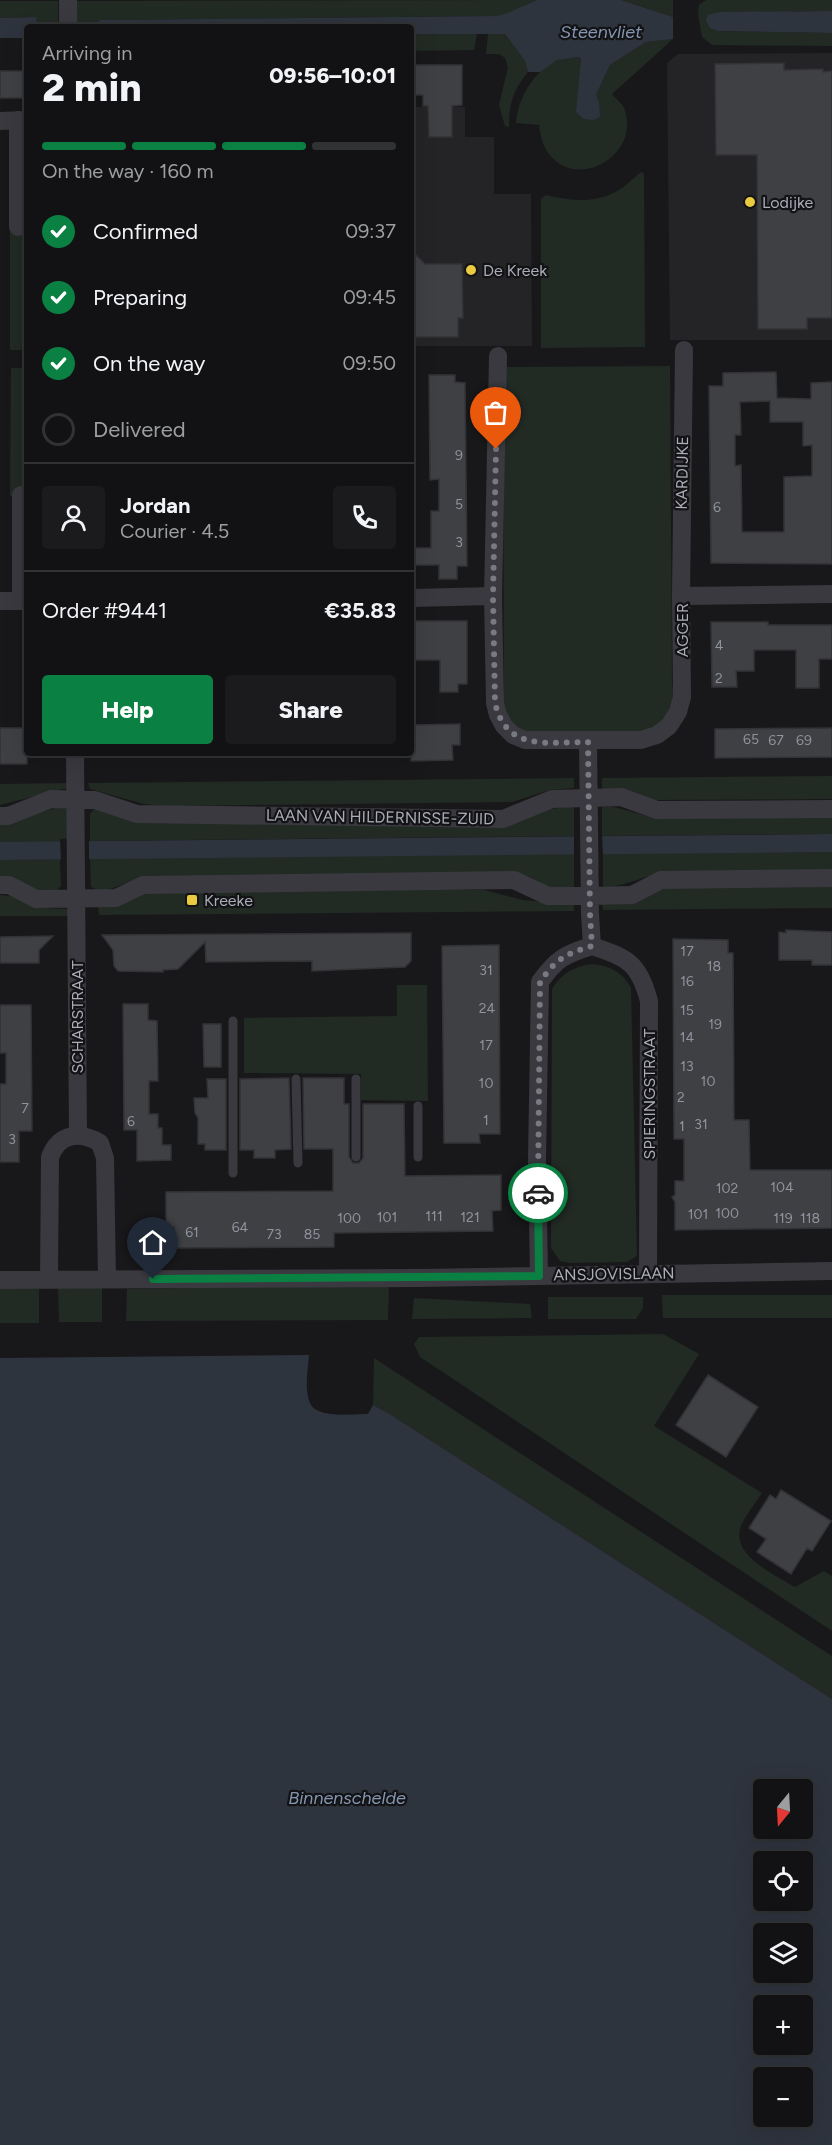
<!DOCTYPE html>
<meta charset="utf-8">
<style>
:root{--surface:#121214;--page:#1b1b1d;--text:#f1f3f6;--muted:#9c9ea0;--line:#313234;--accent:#0b8043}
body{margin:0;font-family:Figtree,sans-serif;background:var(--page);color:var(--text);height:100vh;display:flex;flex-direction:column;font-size:22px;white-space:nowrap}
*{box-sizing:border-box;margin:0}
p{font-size:20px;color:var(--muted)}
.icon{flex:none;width:33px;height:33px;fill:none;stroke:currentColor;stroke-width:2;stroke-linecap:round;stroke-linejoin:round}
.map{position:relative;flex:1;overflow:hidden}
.drawer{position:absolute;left:24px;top:24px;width:390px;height:732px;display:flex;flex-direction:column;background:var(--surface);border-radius:6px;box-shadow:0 6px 24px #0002,0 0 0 2px var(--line)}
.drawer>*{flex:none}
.needle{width:39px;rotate:198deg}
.tools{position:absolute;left:753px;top:1779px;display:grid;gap:12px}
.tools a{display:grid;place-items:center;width:60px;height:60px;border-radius:6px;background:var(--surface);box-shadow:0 6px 24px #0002,0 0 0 2px var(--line);font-size:30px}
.pin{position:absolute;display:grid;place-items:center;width:51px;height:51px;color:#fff;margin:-62px -26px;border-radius:50% 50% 50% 0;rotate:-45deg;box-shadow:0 0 6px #0007}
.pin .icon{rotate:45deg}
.courier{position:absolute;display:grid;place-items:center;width:60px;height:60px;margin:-30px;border:4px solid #0b8043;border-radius:50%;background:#fff;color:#222;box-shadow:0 2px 8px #0007}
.overview em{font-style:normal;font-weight:800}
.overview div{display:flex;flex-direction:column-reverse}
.overview{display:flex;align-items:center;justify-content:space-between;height:102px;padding:0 18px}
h1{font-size:39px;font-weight:800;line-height:45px}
.bar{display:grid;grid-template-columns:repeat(4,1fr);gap:9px 6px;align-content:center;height:72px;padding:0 18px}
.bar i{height:8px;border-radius:4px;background:var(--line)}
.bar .current{background:var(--accent)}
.bar p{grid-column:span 4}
.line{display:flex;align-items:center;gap:15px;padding:0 18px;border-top:2px solid var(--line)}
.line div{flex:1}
.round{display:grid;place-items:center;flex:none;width:63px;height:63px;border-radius:6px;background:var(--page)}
ol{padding:0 18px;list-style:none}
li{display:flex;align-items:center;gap:18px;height:66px}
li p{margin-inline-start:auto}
li .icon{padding:6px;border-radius:50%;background:var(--accent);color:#fff;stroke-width:4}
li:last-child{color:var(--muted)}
li i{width:33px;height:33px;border:3px solid var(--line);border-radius:50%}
.button{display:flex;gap:12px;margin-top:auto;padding:12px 18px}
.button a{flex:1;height:69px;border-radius:6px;background:var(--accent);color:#fff;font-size:24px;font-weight:800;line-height:69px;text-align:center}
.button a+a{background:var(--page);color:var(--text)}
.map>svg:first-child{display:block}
.built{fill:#242427}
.green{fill:#222a24}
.water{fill:#2e343e;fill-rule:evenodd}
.pier{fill:#18181a}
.building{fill:#3f4044;stroke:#333236;stroke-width:1.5;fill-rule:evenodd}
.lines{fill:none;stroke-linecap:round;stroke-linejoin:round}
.lane{stroke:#39393f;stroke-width:9}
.street{stroke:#39393f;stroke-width:18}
.done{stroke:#787981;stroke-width:6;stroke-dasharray:0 10.8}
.route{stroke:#0b8043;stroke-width:8}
.poi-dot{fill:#eacb40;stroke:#131315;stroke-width:2}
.labels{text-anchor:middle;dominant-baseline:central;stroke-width:4.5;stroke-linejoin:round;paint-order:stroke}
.number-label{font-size:14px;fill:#90929c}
.poi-label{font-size:16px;fill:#abadb9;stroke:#131315;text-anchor:start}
.street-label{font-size:16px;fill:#abadb9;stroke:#131315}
.water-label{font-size:18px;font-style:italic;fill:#8495b2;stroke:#131315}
</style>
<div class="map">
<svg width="832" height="2145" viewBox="0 0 832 2145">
<rect width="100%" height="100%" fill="#18181a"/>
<path class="built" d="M832,53V340H670L667,63L678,54Z
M411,107H465V137H494V194H531L532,346H411Z"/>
<path class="green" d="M537,0L505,15L496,16L99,20L98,27H77V1Z
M621,0H673V17Z
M706,0H832V11H794L718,31L832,33V46L712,45L702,37L698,14L699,5Z
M0,1H58V27H37L35,17L0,18Z
M411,34H477L474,50L411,51Z
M488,34H505L525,61L528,72C513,91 509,103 509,127L505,126L499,105L508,67L505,58L499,54H486Z
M673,39L612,94C615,98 622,103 624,108C643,157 571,195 545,148C542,141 540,133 539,125L516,123C517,100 534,71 555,61C562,58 571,58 579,57L596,95L610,65L646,42Z
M641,172L644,174L645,347L541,348V199L546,195C571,201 595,204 619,190C627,185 633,178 641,172Z
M27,230V350H10V232Z
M670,366L672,683C677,713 666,726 637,733L520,732L508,718L504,707L503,367Z
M11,368H27V495L10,496Z
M832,776V799L653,800L602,789V778Z
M574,778V788L550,790L512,802L166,806L144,804L90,789L88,783Z
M67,783V788L0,805V784Z
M68,805V842H0V822Z
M572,806L574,808V836L90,841V814L95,808L132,821L545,810Z
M610,806L648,816L832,815V834L602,836V807Z
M832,852V871L668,872C645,875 626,886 603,888V853Z
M574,854V890L548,889L530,877L522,875L142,877L102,892L91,887L90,858Z
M60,859L61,886L54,893H40L0,879V860Z
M832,886V908L603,910L602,904L668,888Z
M149,889L484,890L523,900L574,905V911L99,915L98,906H120Z
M0,895L10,896L46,908L68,909V916H0Z
M591,964C610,966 622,971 631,988L637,1256L627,1262L570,1263L560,1261L551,1248L552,989C561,974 573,967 591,964Z
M397,985H427L428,1101L361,1100V1074L244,1073V1018L397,1016Z
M389,1285L388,1320L126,1321L127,1289Z
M39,1288V1323H0V1289Z
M58,1288H102V1322H59Z
M662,1295H832V1318H663Z
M548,1297H643V1308L636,1319H548Z
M414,1298L530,1304L532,1318L412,1319Z
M663,1334L699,1354L654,1426L762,1493C756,1502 742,1520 740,1529C733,1557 776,1575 795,1587L824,1571L832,1576V1631L420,1357L414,1344L419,1337Z
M374,1358L832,1656V1699L388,1413L373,1405Z"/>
<path class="water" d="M537,0H621L673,17V39L646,42L610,65L596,95L599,103L600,117L593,120L584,119L576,112L581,60L579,57L557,60L540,72H528L525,61L505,34H411V27H98L99,20L496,16L505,14Z
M832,11V33L718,31L710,28L706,21L708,15L720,12Z
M36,17L37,27H27V38H0V18Z
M832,834V852L0,860V842Z
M309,1355C308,1369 304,1389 310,1403C316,1419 354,1414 368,1414L373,1405L388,1413L832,1699V2145H0V1358ZM764,1790H802V1828H764ZM764,1862H802V1900H764ZM764,1934H802V1972H764ZM764,2006H802V2044H764ZM764,2078H802V2116H764Z"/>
<path class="pier" d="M574,833H602L603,856L574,857Z
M89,838V861L61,862L60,839Z"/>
<path class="building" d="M784,63V70L823,69V72L832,71V318H807V329H758L757,155H716L715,64Z
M411,65H462V105L452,106V137H429L428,106H423V95H411Z
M0,71H27V98H0Z
M411,250L425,264H462L463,318H458V337H411Z
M776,372L777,398L811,399V383L832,382V564L711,563L709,386H723V373ZM770,401V422H803V446L812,445V476L784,477V532H742L741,465L735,466V435H741L740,402Z
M429,375H455V382L465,383L467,566H457V579H439V565H411V548H431V511H439V479L430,480Z
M411,621H467V684H458V692H440V660H411Z
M711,622H768V625H832V659H819V688H796V650H754V671H736L737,687H712Z
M460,724V745H452L453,760L411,761V725Z
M0,728H27V764H0Z
M832,728V757L715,758V729Z
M786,930L832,932V965H812V960H779V932L786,933Z
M411,933V961L405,967L312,971V961L206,962L205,942L178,969L163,970V972L118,971L114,966L113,950L102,935Z
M53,936L39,950V963H0V937Z
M673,939L728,940V953H733L734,1120H749L750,1170H832V1228L675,1230V1202L672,1197L675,1195V1181H684V1139H674Z
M499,945L500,1134H479L480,1143H444L442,946Z
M123,1004H148V1020L157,1021L158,1081H149V1114H158V1128H162V1145H171V1160L137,1161V1130H124Z
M0,1005H31L32,1131H19V1162H0V1084H6V1053H0Z
M203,1024H221V1067H204Z
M289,1078L291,1149L275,1150V1158H254V1150H240V1079Z
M303,1078H344V1104H349V1157L353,1163H359L363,1158V1104H404L405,1176L501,1175V1210L492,1211L493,1231L334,1233V1247L175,1248L174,1227H166V1192L333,1191V1149H304Z
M207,1079H226V1150H205V1144H198V1118L195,1113L194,1098H208Z
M708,1375L758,1407L726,1457L676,1425Z
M781,1490L831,1521L812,1551L807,1548L791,1574L757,1552L766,1539L749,1528L770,1495L776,1499Z"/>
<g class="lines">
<path class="lane" d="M296,1079L298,1163
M356,1157V1079
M418,1157V1106
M233,1173V1021"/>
<path class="street" d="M68,0V27
M0,121L27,120
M18,227V120
M493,596L498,356
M681,596L684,350
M411,598L493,596L495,703L498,715L504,726L513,735L525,740H641L657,735L669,726L678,712L682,697L681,596L832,594
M0,601H27
M21,601V495
M75,753L78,1135
M0,816H8L51,799L95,800L137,814L503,819L552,799L621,797L657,810L832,809
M0,885H9L36,899L116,898L143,885L514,880L548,896H590L632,895L661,880L832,878
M592,946C628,958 639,963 649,1001L648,1273
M539,1276L537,1158L540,982C556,959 565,954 592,946L590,914L588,742
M49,1279L50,1157C59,1133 80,1131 100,1143L105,1158L107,1279
M0,1280L419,1278L832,1271"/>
</g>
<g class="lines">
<path class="done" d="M496,449L493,596L495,703C506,752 549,742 588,742L590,914L592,946C565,954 556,959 540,982L538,1193"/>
<path class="route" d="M153,1279L539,1276L538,1193"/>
</g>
<g class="poi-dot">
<circle cx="750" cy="202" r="6"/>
<circle cx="471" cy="270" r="6"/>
<rect x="186" y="894" width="12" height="12" rx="3"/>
</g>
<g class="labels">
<g class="number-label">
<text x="459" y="455">9</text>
<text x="459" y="504">5</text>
<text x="717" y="507">6</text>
<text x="459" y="542">3</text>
<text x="719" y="645">4</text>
<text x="719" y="678">2</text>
<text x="751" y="739">65</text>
<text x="776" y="740">67</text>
<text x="804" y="740">69</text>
<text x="687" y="951">17</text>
<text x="714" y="966">18</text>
<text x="486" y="970">31</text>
<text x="687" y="981">16</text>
<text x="487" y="1008">24</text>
<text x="687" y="1010">15</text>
<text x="715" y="1024">19</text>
<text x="687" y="1037">14</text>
<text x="486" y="1045">17</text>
<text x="687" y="1066">13</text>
<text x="708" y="1081">10</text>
<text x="486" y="1083">10</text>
<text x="681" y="1097">2</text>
<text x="25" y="1108">7</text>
<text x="486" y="1120">1</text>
<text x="131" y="1121">6</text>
<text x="701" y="1124">31</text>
<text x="682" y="1126">1</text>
<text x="12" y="1139">3</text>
<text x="782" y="1187">104</text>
<text x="727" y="1188">102</text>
<text x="727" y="1213">100</text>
<text x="698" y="1214">101</text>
<text x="434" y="1216">111</text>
<text x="387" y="1217">101</text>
<text x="470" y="1217">121</text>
<text x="349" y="1218">100</text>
<text x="783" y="1218">119</text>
<text x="810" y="1218">118</text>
<text x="240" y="1227">64</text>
<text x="192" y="1232">61</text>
<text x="274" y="1234">73</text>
<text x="312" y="1234">85</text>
</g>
<g class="poi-label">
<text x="762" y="202">Lodijke</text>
<text x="483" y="270">De Kreek</text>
<text x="204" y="900">Kreeke</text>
</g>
<g class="street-label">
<text transform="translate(682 473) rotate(-89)">KARDIJKE</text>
<text transform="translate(682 630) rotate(-90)">AGGER</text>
<text transform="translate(380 817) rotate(1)">LAAN VAN HILDERNISSE-ZUID</text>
<text transform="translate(77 1017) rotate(-90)">SCHARSTRAAT</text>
<text transform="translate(649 1094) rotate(-90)">SPIERINGSTRAAT</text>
<text transform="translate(614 1274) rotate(-1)">ANSJOVISLAAN</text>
</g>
<g class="water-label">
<text x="601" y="32">Steenvliet</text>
<text x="347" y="1798">Binnenschelde</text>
</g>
</g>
</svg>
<div class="tools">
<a><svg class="needle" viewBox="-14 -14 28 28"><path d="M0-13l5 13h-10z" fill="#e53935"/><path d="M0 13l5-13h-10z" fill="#9c9ea0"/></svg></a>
<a><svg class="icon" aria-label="locate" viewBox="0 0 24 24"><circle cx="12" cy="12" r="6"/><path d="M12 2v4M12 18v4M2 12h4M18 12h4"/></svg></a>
<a><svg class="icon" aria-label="layers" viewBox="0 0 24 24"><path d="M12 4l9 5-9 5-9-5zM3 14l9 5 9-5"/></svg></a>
<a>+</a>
<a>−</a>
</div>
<div class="pin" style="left:496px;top:449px;background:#ea580c"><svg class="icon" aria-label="bag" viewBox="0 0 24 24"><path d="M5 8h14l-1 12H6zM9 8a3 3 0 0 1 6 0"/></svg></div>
<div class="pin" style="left:153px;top:1279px;background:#1f2937"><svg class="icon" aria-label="home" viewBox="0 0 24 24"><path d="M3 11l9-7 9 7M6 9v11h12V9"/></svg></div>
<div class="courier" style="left:538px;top:1193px"><svg class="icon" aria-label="car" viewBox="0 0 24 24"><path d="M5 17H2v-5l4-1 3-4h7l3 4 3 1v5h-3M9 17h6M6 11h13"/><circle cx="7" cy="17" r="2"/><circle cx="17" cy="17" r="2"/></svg></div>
<section class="drawer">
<div class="overview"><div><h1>2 min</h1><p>Arriving in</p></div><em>09:56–10:01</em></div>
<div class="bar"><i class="current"></i><i class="current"></i><i class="current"></i><i></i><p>On the way · 160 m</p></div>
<ol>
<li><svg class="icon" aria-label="check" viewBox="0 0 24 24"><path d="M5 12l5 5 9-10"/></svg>Confirmed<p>09:37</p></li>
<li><svg class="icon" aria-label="check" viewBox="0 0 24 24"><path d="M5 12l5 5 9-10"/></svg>Preparing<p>09:45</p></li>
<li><svg class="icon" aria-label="check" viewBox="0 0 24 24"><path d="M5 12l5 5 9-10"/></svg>On the way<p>09:50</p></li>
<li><i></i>Delivered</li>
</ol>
<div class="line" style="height:108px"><a class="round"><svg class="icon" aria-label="person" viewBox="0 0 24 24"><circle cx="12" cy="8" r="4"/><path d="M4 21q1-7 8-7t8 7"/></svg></a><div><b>Jordan</b><p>Courier · 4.5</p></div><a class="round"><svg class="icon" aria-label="phone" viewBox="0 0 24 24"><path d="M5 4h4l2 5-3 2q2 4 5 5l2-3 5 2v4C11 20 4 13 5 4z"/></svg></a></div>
<div class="line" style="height:78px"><div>Order #9441</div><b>€35.83</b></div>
<div class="button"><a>Help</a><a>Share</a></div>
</section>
</div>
